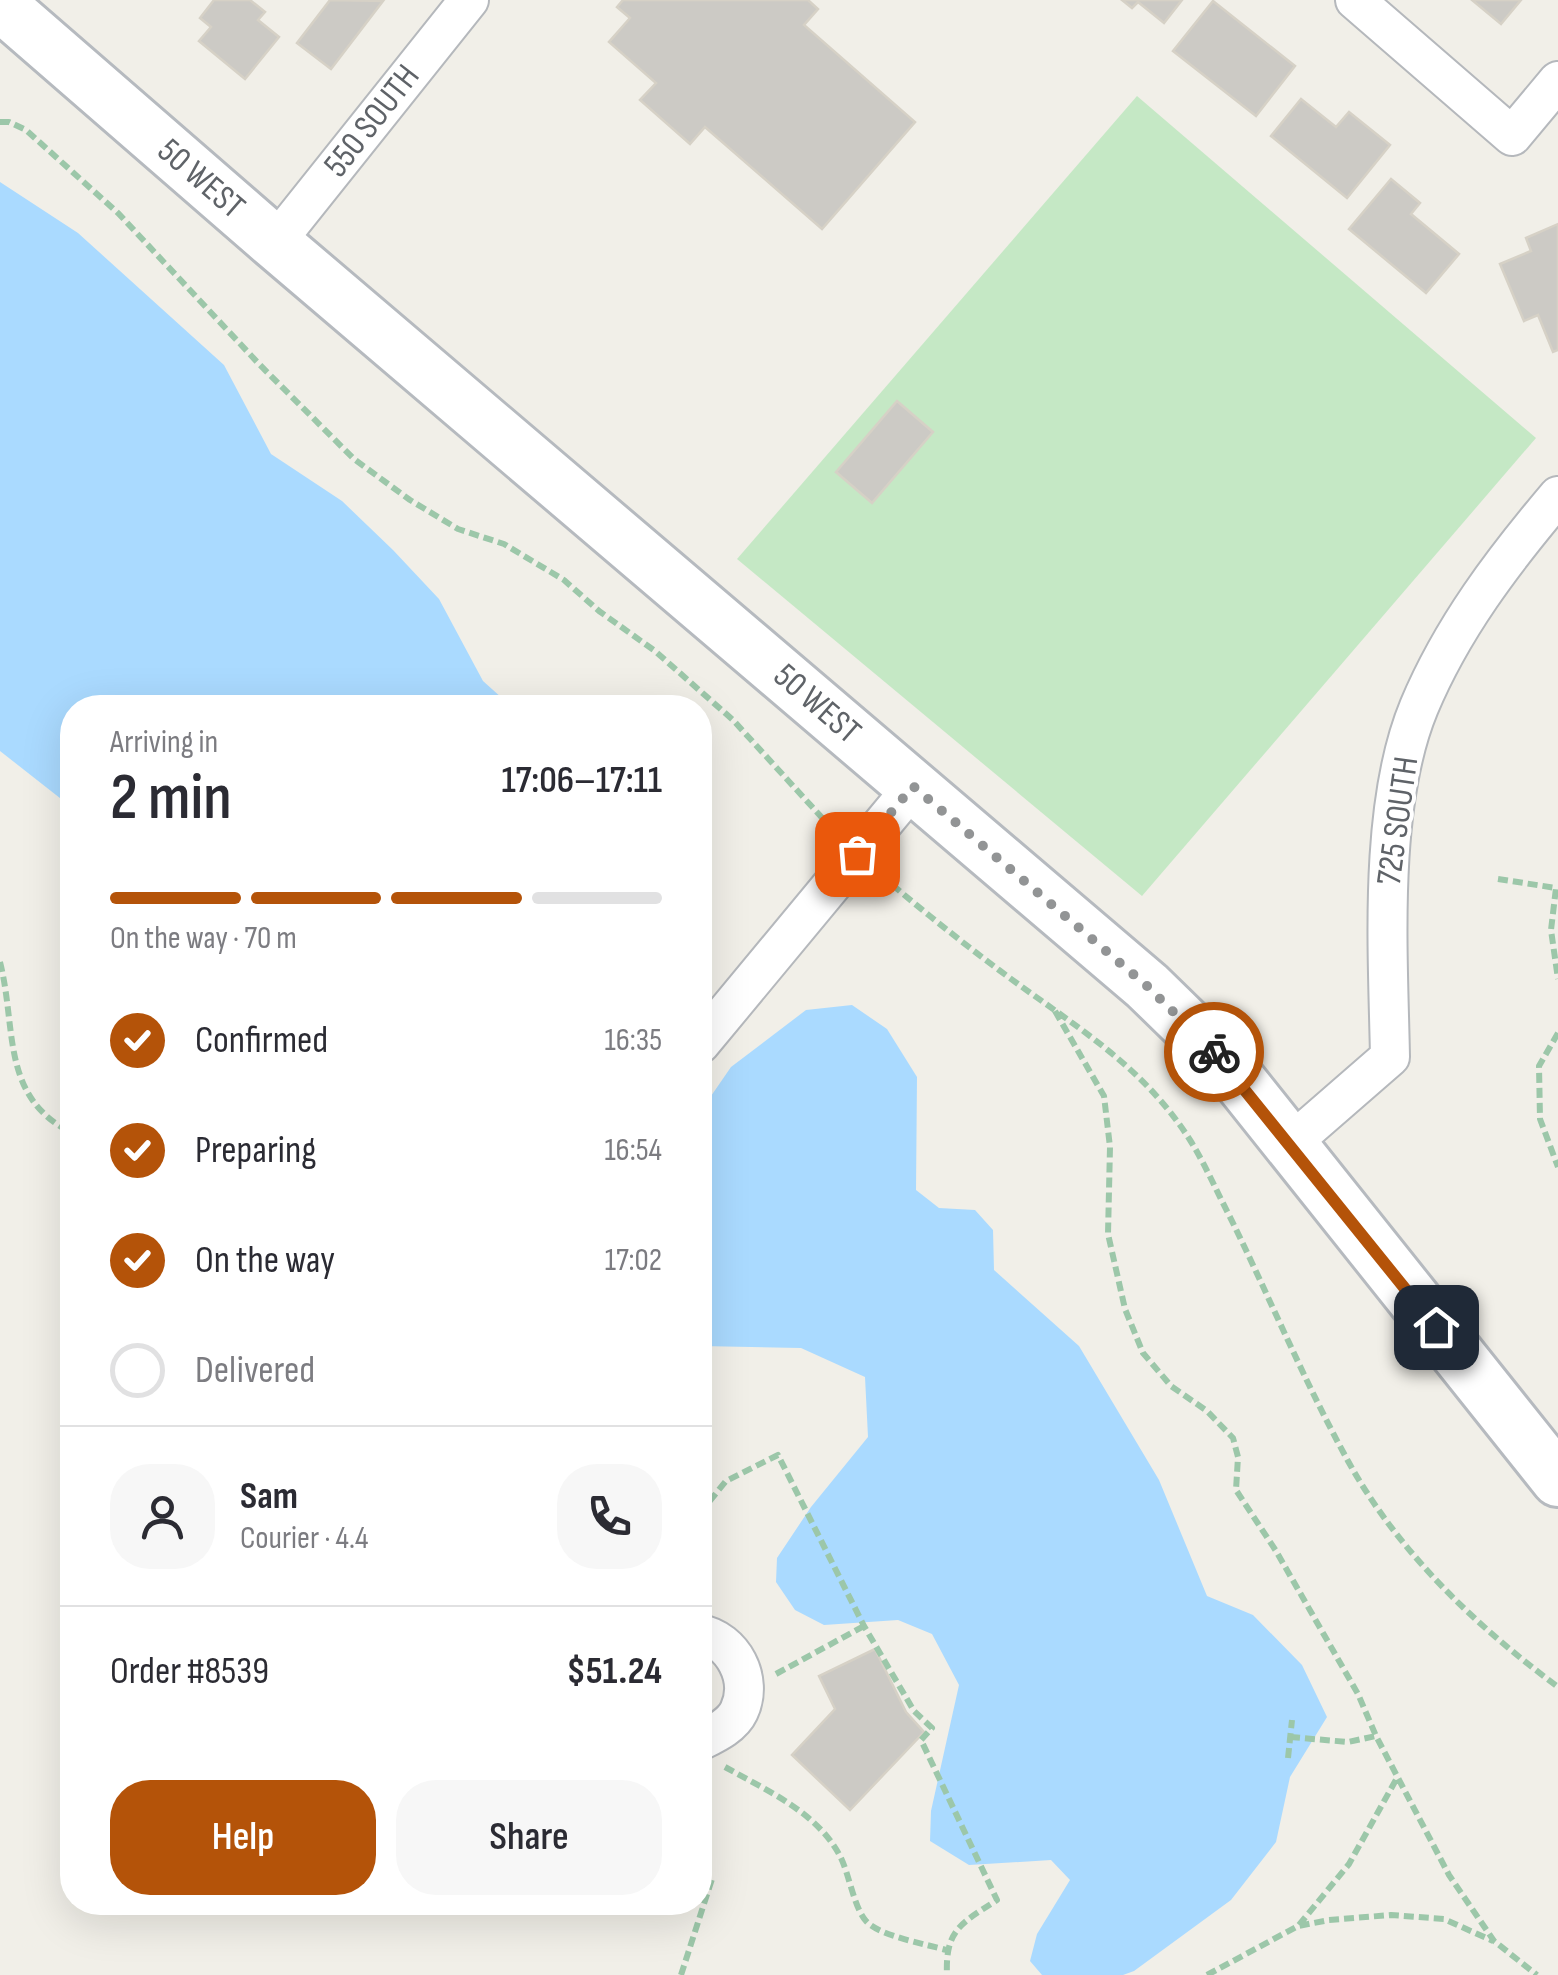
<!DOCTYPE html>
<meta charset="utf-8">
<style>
:root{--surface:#fff;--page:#f7f7f7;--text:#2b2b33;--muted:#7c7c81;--line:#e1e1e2;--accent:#b45309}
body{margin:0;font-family:"Sofia Sans Condensed",sans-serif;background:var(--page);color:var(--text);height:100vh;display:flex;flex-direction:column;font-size:38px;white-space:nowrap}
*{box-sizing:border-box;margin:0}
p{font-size:32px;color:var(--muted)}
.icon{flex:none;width:55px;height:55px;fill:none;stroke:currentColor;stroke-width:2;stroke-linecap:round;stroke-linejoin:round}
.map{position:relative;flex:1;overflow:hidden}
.details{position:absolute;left:60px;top:695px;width:652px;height:1220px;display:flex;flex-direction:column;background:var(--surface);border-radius:40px;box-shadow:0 10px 40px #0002}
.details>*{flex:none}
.pin{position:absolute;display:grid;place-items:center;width:85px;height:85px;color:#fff;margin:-42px;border-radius:20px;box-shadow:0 5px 15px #0006}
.courier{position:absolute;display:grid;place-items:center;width:100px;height:100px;margin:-50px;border:8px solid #b45309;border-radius:50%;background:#fff;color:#222;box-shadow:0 2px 12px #0007}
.summary em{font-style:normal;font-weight:600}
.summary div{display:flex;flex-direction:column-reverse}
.summary{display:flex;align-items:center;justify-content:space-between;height:170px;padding:0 50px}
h1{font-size:65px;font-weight:600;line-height:75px}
.bar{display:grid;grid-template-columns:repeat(4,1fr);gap:15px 10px;align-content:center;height:120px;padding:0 50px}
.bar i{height:12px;border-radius:8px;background:var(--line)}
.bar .current{background:var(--accent)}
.bar p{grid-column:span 4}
.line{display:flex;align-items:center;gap:25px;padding:0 50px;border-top:2px solid var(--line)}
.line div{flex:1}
.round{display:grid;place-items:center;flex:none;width:105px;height:105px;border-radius:40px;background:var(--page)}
ol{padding:0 50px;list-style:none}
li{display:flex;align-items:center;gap:30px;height:110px}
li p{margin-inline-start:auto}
li .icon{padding:10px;border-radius:50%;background:var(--accent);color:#fff;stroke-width:4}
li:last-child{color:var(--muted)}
li i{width:55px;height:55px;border:5px solid var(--line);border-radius:50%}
.button{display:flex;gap:20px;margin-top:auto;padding:20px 50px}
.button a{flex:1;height:115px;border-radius:40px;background:var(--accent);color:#fff;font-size:40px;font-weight:600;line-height:115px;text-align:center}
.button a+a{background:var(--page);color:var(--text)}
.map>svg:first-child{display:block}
.green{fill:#c5e8c5}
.water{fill:#aadaff}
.building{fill:#cccac5;stroke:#d6d1c6;stroke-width:2.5}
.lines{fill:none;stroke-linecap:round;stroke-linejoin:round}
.street-casing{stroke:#b5b8bc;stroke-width:42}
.secondary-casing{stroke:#b6babf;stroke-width:58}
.path{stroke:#9cc7a9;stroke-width:6;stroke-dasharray:10 5;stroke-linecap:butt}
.street{stroke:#fff;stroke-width:38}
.secondary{stroke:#fff;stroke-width:52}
.done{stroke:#929495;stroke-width:10;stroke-dasharray:0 18}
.route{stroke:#b45309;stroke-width:12}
.labels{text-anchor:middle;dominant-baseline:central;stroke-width:8;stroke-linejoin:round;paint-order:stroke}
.street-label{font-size:35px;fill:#5f6368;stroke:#fff}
</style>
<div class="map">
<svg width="1558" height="1975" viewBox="0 0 1558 1975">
<rect width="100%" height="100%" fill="#f1efe8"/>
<path class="green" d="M1137,96L1536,438L1142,896L737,559Z"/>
<path class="water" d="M0,182L78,233L224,365L271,454L342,501L393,550L439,599L483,681L512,707L72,708V824L65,802L0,751Z
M852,1005L887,1029L917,1077L916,1190L939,1208L975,1210L993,1230L994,1270L1079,1346L1159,1480L1207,1596L1253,1615L1302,1665L1327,1717L1290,1777L1276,1842L1231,1900L1134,1971L1123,1975H1042L1030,1961L1037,1934L1070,1880L1051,1860L969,1865L930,1841L931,1811L959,1685L932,1634L898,1620L824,1625L795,1610L776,1582L777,1558L811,1507L868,1437L865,1377L801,1348L700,1346V1112L731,1067L806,1010Z"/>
<path class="building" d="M214,0H250L265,12L258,20L279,37L245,79L199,41L211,27L200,18Z
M330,0L383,1L331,69L297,43Z
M623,0H808L818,9L804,25L915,122L822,229L705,127L690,144L640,100L656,83L609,42L630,18L617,7Z
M1122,0H1182L1164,23L1138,2L1132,8Z
M1472,0H1521L1501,24Z
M1213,1L1295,66L1256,116L1173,51Z
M1301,99L1336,127L1349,112L1390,145L1347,198L1271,136Z
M1391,179L1420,203L1411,214L1459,254L1426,293L1349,229Z
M1558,224V350L1553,352L1538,315L1524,321L1500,264L1531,251L1526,238Z
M897,401L933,432L872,503L836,472Z
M875,1649L906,1712L924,1732L850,1810L792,1755L835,1709L819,1676Z"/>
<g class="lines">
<g class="street-casing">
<path id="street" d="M1355,0L1512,136L1558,81
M275,243L469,0
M700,1044L913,787
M1290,1144L1390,1057C1388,951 1378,806 1419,707C1452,628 1503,561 1558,496
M700,1634C733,1640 754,1679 739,1711C732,1726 714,1734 700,1741"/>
</g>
<g class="secondary-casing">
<path id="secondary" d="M0,4L275,243L1147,986L1223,1060L1558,1480"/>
</g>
<path class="path" d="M0,122H9L26,130L118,213L259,364L354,459L410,500L458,529L504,544L564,580L599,611L655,651L733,720L835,832
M881,875C919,908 959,940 999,970C1071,1024 1141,1063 1190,1140C1205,1164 1216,1190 1229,1215C1269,1296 1304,1381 1348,1461C1398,1552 1476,1626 1558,1687
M1498,879L1556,888L1551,930L1558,979
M0,962C17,1029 0,1097 72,1133
M1055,1011L1104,1096L1110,1147L1108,1234L1125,1309L1143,1353L1171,1386L1207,1411L1233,1438L1238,1457L1236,1490L1276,1551L1358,1694L1376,1736L1449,1875L1494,1941L1537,1975
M1558,1033L1539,1066L1540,1119L1558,1167
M700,1513L726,1481L778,1455L864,1626L914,1711L932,1728L921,1740L997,1900C962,1923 945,1929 947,1975
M776,1674L864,1626
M1290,1737L1348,1742L1376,1736
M1288,1758L1292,1720
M725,1767C766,1790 817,1812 840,1856C849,1873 854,1908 866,1921C879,1936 926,1944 946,1950
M1299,1925L1349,1864L1397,1778
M681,1975L712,1879L700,1864
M1207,1975L1298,1926L1329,1920L1391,1915L1444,1919L1493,1941"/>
<use href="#street" class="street"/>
<use href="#secondary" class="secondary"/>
</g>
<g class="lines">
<path class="done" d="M857,854L913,786L1147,986L1214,1052"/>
<path class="route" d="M1214,1052L1436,1327"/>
</g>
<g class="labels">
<g class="street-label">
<text transform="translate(372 121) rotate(-52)">550 SOUTH</text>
<text transform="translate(201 179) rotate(41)">50 WEST</text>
<text transform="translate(817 704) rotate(41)">50 WEST</text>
<text transform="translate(1398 821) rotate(-82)">725 SOUTH</text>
</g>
</g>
</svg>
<div class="pin" style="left:857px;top:854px;background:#ea580c"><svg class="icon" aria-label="bag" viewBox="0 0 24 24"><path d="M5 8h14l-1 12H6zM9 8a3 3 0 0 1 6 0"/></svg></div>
<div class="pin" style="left:1436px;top:1327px;background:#1f2937"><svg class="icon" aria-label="home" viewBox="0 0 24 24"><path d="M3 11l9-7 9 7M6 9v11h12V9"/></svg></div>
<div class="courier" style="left:1214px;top:1052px"><svg class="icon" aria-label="bike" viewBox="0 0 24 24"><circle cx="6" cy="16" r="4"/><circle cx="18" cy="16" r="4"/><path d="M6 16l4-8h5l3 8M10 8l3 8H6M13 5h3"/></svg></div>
<section class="details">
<div class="summary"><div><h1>2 min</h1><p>Arriving in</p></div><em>17:06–17:11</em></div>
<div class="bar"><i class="current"></i><i class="current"></i><i class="current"></i><i></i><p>On the way · 70 m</p></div>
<ol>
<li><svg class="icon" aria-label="check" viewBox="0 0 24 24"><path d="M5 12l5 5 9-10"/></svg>Confirmed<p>16:35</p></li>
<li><svg class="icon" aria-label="check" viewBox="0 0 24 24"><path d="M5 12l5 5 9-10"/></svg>Preparing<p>16:54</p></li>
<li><svg class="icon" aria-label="check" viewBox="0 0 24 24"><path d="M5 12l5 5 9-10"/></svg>On the way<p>17:02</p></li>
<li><i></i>Delivered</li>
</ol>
<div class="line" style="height:180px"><a class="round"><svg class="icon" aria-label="person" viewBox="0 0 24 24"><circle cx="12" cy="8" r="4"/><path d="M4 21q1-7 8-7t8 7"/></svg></a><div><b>Sam</b><p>Courier · 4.4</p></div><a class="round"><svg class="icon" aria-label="phone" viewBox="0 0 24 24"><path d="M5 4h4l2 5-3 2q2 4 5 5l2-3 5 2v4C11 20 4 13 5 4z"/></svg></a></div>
<div class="line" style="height:130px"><div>Order #8539</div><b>$51.24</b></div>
<div class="button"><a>Help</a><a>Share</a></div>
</section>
</div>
